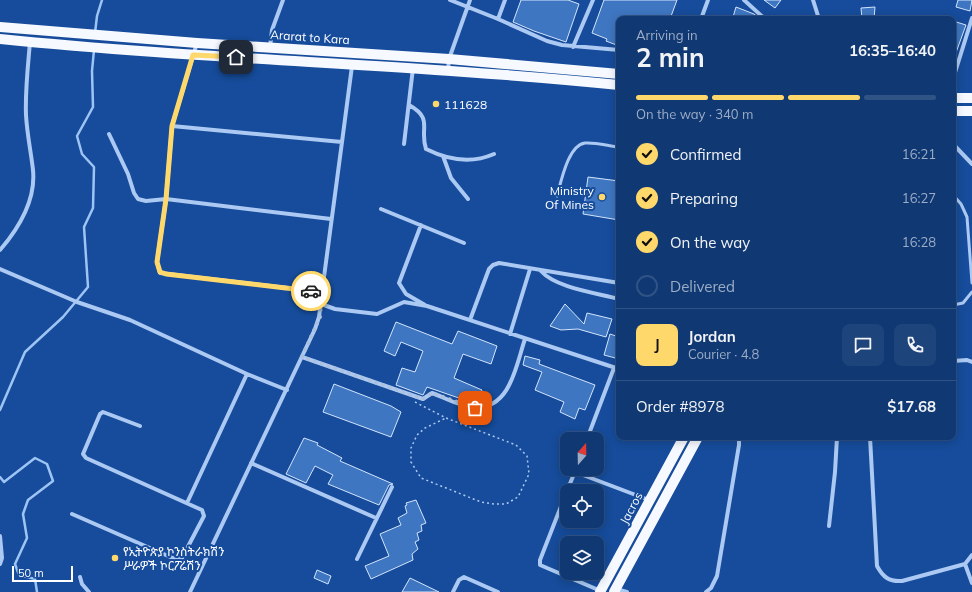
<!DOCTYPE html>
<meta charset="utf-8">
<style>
:root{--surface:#103974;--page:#1e447c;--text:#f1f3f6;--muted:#9cacc5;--line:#305386;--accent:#ffd86c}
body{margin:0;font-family:Mulish,"Noto Sans Ethiopic",sans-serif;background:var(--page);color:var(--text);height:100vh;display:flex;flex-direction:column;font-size:15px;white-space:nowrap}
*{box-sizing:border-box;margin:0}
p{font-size:13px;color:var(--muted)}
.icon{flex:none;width:22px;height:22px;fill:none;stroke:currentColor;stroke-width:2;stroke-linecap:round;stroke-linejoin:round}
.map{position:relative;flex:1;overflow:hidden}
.sheet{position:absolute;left:616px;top:16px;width:340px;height:424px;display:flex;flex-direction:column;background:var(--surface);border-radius:8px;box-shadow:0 2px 10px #0003,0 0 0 1px var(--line)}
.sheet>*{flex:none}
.needle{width:26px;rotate:20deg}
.fabs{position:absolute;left:560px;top:432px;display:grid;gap:8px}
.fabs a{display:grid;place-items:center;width:44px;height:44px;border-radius:8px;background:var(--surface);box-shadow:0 2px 10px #0003,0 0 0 1px var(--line);font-size:20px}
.scale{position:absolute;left:12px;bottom:10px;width:61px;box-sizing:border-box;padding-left:4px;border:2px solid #fff;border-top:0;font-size:11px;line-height:14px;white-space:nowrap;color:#fff;-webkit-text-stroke:3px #164c9b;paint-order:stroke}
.pin{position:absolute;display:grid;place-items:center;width:34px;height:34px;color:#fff;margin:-17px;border-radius:8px;box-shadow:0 2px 6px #0006}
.courier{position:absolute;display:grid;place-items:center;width:40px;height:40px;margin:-20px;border:3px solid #ffd86c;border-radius:50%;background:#fff;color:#222;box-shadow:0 1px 5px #0007}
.summary em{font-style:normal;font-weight:700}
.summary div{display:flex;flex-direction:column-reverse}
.summary{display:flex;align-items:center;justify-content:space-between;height:68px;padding:0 20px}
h1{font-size:26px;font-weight:700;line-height:30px}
.bar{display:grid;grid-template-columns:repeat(4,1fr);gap:6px 4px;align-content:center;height:48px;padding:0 20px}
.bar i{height:5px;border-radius:3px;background:var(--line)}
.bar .current{background:var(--accent)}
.bar p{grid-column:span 4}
.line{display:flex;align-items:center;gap:10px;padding:0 20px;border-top:1px solid var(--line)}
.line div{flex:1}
.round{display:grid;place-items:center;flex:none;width:42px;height:42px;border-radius:8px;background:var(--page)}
ol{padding:0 20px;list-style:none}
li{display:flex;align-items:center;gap:12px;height:44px}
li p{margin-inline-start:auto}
li .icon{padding:4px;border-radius:50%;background:var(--accent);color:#111;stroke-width:4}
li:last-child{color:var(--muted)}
li i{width:22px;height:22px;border:2px solid var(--line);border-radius:50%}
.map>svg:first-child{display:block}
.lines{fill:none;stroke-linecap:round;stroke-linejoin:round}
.stream{stroke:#9dc4f5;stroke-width:2.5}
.building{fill:#3e76c1;stroke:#d3e5fd}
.path{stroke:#abc9f2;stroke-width:1.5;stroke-dasharray:2 3;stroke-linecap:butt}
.lane{stroke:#abc9f2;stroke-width:3}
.street{stroke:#abc9f2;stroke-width:4}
.primary{stroke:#f6f9ff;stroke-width:10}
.done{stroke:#adc0dc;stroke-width:4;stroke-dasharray:0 7.2}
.route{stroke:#ffd86c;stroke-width:5}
.poi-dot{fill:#ffd86c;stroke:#164c9b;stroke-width:1.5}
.labels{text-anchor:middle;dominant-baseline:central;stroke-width:4;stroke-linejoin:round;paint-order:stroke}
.street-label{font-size:12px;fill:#fff;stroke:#164c9b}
.poi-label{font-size:12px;fill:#fff;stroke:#164c9b;text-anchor:start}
</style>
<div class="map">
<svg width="972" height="592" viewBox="0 0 972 592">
<rect width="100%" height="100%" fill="#164c9b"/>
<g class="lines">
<path class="stream" d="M95,33L97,16L102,0
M0,410L25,352L63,317L88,287L84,227L93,208L94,167L82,154L77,136L93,107L92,71L94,50
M0,477L4,482L35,458L47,464L53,481L28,500L23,514L27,538L15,564L19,575L35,579L37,592"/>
</g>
<path class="building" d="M521,0H568L579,4L566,42L534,31L513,22Z
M604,0H677L670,19H619V46L606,41L607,39L592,33Z
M764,0H781L775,8Z
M958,0H972L970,11L956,7Z
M736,7L754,14L760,19H735L733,17Z
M875,7L874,19H862L861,8Z
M953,21L966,25L954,58H953Z
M588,177L619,181V220L583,214Z
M565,304L584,324L587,313L612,319L606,337L578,329L561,330L550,326Z
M396,322L452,344L458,331L497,346L491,364L463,354L454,378L482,390L476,404L427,387L423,395L396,385L402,368L415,372L423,351L401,342L395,356L384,351Z
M610,334L619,337V359L604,355Z
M525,356L540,360L539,364L595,385L585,410L579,408L575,419L560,412L564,402L535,390L542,372L523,365Z
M334,384L391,406L401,412L391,437L323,412Z
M304,438L318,443L317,445L342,458L340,461L393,484L389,485L379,505L328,484L333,475L315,466L306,483L286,474Z
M416,500L426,523L421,525L422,531L417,533L419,540L415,542L418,549L412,554L413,560L371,579L365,566L389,556L380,534L401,525L398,518L407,513L405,506L407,505L406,503Z
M317,570L331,576L328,584L314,578Z
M410,578L439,592H402Z"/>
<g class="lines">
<path class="path" d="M415,402L446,418L516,445L527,456L529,474L518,497L506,504H494L481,502L421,478L411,462V448L417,435L425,428L446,418"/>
<path class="lane" d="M953,195L961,204L967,217L972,283
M557,196C561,182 568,145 585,143C595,142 609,146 619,147
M953,305L963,303L972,292"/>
<path class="street" d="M450,0L498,19L547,41L562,45L619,50
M744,0L765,19
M813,0L819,19
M498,19L505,0
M701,19L708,0
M270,47L272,30L283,0
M573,47L593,0
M448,70L449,59L470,0
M953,79L972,18
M409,105C434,119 419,128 426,149C448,160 471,164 494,154
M172,126L342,142L322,292L160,273L157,262L166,199L172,126L197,43
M109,134L128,174L134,193L138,199L146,201L166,199L331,219
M342,142L352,66
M404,144L413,68
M953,144L972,164
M443,156L451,178L468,199
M381,209L464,243
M421,225L399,283L406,294L425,305
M0,250C18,229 36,200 33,170C31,152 27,134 26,115C25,91 28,66 30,42
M0,269L77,302L130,320L247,374L287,390
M541,271C556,288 597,293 619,299
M321,304L335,309L377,314L404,302L427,306L619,369
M470,320L489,269L493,265L499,263L619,283
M510,334L530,269
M302,357L423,399L432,393C443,397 464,408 475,408C511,408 516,365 525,339
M953,361L967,360L972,362
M870,437L877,566C883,577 889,582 902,581L965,564
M587,439L614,368
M251,463L376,518
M575,472L649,500
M567,491L540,560V565L601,591
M567,491L576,469
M187,503L247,374
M72,514L175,559L182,558L204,516L202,510L86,458L83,454L100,414L103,412L140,426
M829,526L835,472L837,437
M0,536L2,558L0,564
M972,555L965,564L972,583
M357,559L392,487
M80,577L82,584L89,592
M616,589L627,592
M190,592L315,329L319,317L322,292
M453,592L459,580L464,577L498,592
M706,592L711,588L717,576L739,445V437"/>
<path class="primary" d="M0,27L197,43L449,59L619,74
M0,39C206,60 413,64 619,85
M953,98H972
M953,111H972
M600,592L684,437
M614,592L698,437"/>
</g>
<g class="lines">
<path class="done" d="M311,291L322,292L320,317L302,357L423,399L432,393L475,408"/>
<path class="route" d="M236,57L193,55L172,126L166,199L157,262L160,272L166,274L311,291"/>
</g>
<g class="poi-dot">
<circle cx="436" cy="104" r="4"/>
<circle cx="602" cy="197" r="4"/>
<circle cx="115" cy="558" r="4"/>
</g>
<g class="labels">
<g class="street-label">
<text transform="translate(310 37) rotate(4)">Ararat to Kara</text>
<text transform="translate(631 508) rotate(-62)">Jacros</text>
</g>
<g class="poi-label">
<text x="444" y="104">111628</text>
<text x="594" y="190" text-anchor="end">Ministry<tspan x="594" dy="14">Of Mines</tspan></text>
<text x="123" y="551">የኢትዮጵያ ኮንስትራክሽን<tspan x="123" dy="14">ሥራዎች ኮርፖሬሽን</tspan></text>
</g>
</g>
</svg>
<div class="fabs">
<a><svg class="needle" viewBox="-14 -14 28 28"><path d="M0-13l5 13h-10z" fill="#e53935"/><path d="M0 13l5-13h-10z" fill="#9cacc5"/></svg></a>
<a><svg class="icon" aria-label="locate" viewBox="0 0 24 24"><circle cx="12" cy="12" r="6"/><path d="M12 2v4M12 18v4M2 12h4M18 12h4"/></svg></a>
<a><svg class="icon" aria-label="layers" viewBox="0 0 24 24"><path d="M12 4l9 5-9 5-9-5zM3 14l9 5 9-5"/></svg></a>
</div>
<div class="scale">50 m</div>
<div class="pin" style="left:475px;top:408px;background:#ea580c"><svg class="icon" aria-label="bag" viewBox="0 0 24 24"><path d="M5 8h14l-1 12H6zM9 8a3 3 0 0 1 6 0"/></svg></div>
<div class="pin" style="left:236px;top:57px;background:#1f2937"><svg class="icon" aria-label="home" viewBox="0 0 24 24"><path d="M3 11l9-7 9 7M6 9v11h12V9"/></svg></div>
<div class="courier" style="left:311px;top:291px"><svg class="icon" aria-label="car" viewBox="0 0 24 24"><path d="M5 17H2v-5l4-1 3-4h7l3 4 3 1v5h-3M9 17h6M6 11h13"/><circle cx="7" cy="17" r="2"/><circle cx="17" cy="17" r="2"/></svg></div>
<section class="sheet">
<div class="summary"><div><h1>2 min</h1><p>Arriving in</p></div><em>16:35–16:40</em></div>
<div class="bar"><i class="current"></i><i class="current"></i><i class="current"></i><i></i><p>On the way · 340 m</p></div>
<ol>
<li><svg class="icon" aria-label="check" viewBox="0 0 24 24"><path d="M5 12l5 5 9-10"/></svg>Confirmed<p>16:21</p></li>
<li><svg class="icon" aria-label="check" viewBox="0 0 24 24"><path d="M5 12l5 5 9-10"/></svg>Preparing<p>16:27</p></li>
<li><svg class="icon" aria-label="check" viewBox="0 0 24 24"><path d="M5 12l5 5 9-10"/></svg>On the way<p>16:28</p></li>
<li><i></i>Delivered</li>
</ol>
<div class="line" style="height:72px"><b class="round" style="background:var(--accent);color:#111">J</b><div><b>Jordan</b><p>Courier · 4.8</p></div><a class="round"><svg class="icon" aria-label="chat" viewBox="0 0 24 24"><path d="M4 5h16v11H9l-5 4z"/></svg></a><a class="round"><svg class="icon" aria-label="phone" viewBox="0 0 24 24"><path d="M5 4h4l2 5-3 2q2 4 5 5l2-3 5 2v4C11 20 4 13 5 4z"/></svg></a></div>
<div class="line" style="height:52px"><div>Order #8978</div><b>$17.68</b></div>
</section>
</div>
